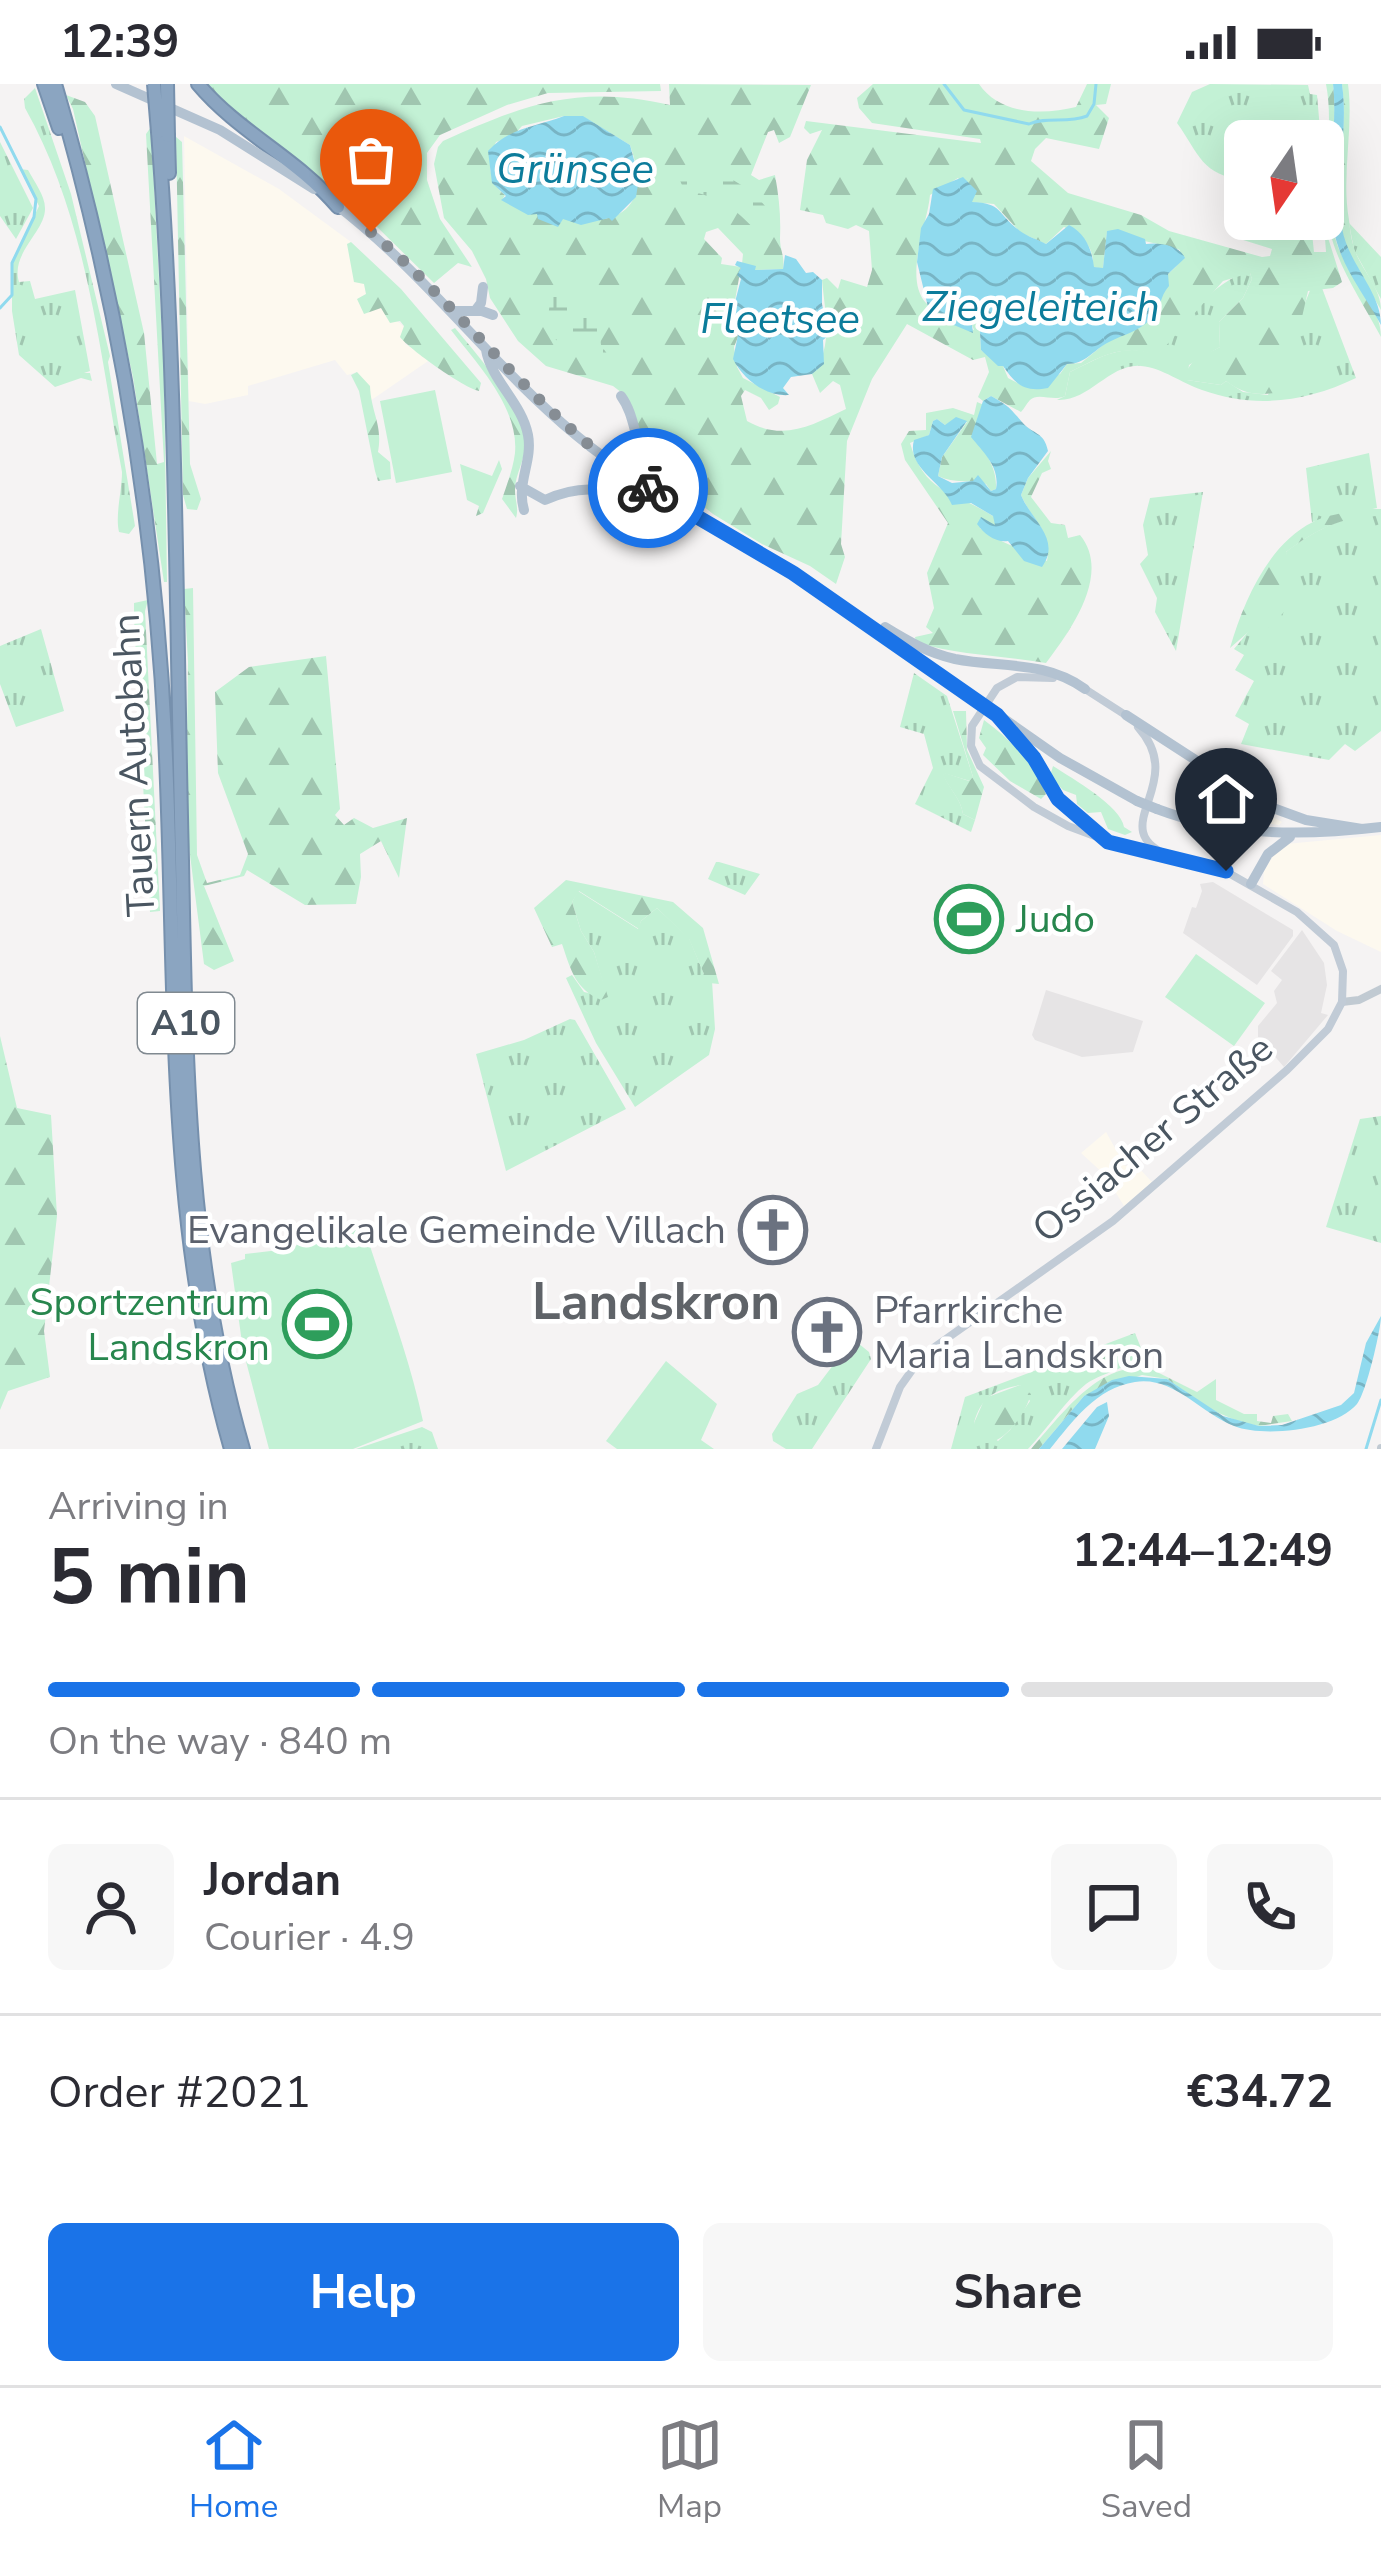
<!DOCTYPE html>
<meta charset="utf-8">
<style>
:root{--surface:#fff;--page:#f7f7f7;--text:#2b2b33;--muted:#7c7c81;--line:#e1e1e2;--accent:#1a73e8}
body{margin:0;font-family:"Nunito Sans",sans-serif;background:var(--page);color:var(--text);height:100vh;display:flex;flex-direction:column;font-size:45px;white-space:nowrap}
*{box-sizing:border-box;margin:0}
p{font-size:39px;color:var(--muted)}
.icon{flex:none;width:66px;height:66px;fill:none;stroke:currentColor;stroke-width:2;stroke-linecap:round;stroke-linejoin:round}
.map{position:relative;height:1365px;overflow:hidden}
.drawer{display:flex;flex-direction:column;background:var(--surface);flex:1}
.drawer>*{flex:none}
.needle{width:78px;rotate:193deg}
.tools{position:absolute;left:1224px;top:36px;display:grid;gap:24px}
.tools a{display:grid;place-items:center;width:120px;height:120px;border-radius:18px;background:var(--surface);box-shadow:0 12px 48px #0002;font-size:60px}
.pin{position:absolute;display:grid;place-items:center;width:102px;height:102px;color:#fff;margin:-123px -51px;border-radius:50% 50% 50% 0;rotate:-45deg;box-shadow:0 0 12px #0007}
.pin .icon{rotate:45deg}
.courier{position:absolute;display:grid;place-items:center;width:120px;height:120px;margin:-60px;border:9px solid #1a73e8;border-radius:50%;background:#fff;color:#222;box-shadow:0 3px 15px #0007}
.overview em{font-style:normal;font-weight:700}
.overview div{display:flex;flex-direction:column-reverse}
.overview{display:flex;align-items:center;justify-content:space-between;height:204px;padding:0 48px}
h1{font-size:78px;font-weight:700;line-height:90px}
.bar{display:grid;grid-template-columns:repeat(4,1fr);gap:18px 12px;align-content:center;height:144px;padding:0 48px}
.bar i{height:15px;border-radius:9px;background:var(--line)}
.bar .current{background:var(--accent)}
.bar p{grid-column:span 4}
.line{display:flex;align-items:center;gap:30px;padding:0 48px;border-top:3px solid var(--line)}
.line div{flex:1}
.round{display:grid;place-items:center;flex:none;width:126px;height:126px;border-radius:18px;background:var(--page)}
.cta{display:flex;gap:24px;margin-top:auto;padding:24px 48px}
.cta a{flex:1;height:138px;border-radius:18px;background:var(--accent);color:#fff;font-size:48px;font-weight:700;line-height:138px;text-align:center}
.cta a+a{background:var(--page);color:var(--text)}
.status{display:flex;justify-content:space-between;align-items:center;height:84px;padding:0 60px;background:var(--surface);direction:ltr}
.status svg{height:33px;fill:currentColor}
.tabs{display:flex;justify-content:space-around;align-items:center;height:168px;border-top:3px solid var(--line);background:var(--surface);font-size:33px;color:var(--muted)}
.tabs a{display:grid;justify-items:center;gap:6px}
.tabs .current{color:var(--accent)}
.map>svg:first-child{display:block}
.commercial{fill:#fdf9ef}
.education{fill:#e6e4e5}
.grass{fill:url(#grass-tufts);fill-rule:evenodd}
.forest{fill:url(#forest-firs);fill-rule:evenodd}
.wetland{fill:url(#wetland-marsh)}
.green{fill:#c3f1d5}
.water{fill:url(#water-waves)}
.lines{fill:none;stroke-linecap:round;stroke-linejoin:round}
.stream{stroke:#90daee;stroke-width:3}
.motorway-casing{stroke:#7690ad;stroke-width:16}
.tertiary{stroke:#c1cad2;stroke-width:8}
.secondary{stroke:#c1cbd6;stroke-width:8}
.primary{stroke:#b3c2d1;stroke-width:10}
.motorway{stroke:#8ba5c1;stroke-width:12}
.motorway-bridge-casing{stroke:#7690ad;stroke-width:16;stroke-linecap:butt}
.primary-bridge{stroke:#b3c2d1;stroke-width:10}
.motorway-bridge{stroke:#8ba5c1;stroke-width:12}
.done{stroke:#868d94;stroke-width:12;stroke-dasharray:0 21.6}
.route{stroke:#1a73e8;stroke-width:15}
.labels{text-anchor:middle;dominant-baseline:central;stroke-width:9;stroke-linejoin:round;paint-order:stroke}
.shield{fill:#fff;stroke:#808990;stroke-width:3}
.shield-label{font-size:36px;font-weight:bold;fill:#4a5661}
.street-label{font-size:39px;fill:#4a5661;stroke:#fff}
.leisure-label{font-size:39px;fill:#27864d;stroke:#fff;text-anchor:start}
.worship-label{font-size:39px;fill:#5b616d;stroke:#fff;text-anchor:end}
.water-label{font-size:42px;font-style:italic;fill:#0c7c9b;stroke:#fff}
.district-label{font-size:51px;font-weight:bold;fill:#5f6368;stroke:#fff}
</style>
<div class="status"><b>12:39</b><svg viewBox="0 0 49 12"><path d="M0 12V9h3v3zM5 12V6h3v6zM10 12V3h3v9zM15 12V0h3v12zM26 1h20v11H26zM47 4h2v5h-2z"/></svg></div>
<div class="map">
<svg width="1381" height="1365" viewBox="0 0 1381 1365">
<defs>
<pattern id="grass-tufts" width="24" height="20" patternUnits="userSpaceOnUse" patternTransform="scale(3)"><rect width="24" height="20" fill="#c3f1d5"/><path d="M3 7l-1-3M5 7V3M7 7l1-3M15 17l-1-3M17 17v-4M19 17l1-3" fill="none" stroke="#a0c6b0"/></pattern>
<pattern id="forest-firs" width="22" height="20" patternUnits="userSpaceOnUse" patternTransform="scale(3)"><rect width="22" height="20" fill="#c3f1d5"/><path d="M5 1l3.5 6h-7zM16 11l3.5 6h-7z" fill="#a0c6b0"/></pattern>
<pattern id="wetland-marsh" width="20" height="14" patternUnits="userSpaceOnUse" patternTransform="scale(3)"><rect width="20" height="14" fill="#c3f1d5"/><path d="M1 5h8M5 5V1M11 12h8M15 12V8" fill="none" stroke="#a0c6b0"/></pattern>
<pattern id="water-waves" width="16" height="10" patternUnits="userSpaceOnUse" patternTransform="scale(3)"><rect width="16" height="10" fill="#90daee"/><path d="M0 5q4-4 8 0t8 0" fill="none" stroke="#78b4c4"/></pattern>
</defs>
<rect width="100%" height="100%" fill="#f5f3f3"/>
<path class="commercial" d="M184,52L279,105L351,158L348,161L364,199L366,210L358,215L365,229L381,223L404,243L405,260L431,275L370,317L357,288L347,291L335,276L248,302V311L205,320L189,317Z
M1225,700L1231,709L1282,738L1279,741L1217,732Z
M1381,751V868L1337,847L1263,800L1264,787L1278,764L1286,760Z
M1106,1048L1125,1082L1136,1081L1152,1098L1124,1122L1105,1091L1081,1069Z"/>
<path class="education" d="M1213,798L1293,846V852L1257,901L1183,849L1192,823L1196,824L1202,807L1200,800Z
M1302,846L1324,879L1327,901L1321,929L1328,931L1284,983L1258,953V942L1277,919L1274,907L1282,896L1271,887Z
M1046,906L1143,937L1133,968L1082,973L1035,956L1032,951Z"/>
<path class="grass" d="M1210,0L1308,1L1310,10L1317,11L1321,57H1245V96C1201,91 1200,71 1177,39L1192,8Z
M35,4L71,110L110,272L108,278L135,442L129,450L119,448C115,431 122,407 122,388C99,265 87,134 25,24L24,15Z
M0,58L33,124L16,155L0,132Z
M20,85L28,86C34,97 45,112 45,124C46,147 10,169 19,198L30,197L35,215L75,206L90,287L84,289H90L92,297L81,294L55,303L19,271L12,227V179L39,122Z
M1349,139L1381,173V215L1354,166Z
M1243,189H1250L1252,195L1243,214L1219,238L1220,263L1189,281L1187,296L1221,301L1226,297L1243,308L1268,311L1311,204H1322L1356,294C1306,318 1255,325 1202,306C1181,299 1163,284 1141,282C1110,279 1089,318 1057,316L1065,312L1070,288C1101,273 1123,258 1157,271C1183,242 1206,204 1243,189Z
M1369,369L1377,424L1312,438L1306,384Z
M1203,408L1176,567L1155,528L1157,514L1140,480L1148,471L1143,441L1150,414Z
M1361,432H1381V647L1355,667L1345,660L1329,676L1241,660L1249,640L1235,632L1254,597L1235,586L1244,571L1234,565C1252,544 1290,495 1286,468C1308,451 1334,436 1361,432Z
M41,545L64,627L16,643L0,600V562Z
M914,589L947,612L973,693L970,697L943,689C948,704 961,714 963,730L975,736L971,748L915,720L933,684L924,650L900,643Z
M716,778H719L760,790L745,811L708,795Z
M578,807L638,845L641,837L657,824L689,854L704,890L712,897L715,945L709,971L635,1023L596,959L566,894L572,891L584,908L607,913L594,868L581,847L572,818Z
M570,935L575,936L626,1025L506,1087L476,970L524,956Z
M1381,1032V1159L1326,1143L1360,1035Z
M1135,1249L1141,1264C1129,1288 1106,1286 1086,1300C1065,1317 1047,1345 1028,1365H951L965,1313ZM1020,1301L1030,1317L1010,1346L998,1357L974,1339C981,1313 994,1306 1020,1301Z
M853,1255L869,1268L871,1275L812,1365H786L773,1357L772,1350L797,1310L818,1301Z
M422,1343L432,1348L438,1365H356Z"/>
<path class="forest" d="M208,0H660L661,7L548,9L507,21L440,51L427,69V96L440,135L472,183L458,179L434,199L372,138L232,29Z
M669,0L811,1L790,53L779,59L774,46L768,48L751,91L759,96L775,91C779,113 781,132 780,154C780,167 785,172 783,185L754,186L742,180L743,170L718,144L706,148L704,155L722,174L721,180L741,183L732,233L738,253L734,263L737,283L743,294L780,313L778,320L769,326L761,314L745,306L741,312L747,337C784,358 812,341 846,325L840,301L833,297L820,309L812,290C834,263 825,230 822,196L827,194L838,205L841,195L867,203L872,186L869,147L856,141L848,145L826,139L823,131L800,126L807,76L822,46L810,50L804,44L806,37L981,59L980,55L872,39L859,24L857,14L873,0H979C1000,31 1043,31 1076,23L1087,0H1111L1106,20L1096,21L1109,34L1099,65L1046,54L1035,65L1031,77L1068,109L1141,131L1169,147L1262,173L1270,172L1272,165L1240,155L1234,142L1238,130H1245V135H1291L1312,149L1314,168H1326L1324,141L1342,198L1333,204L1308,207L1285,307C1263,312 1245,312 1226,297L1221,301L1187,296C1183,277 1206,271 1220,263L1219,238L1243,214L1252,195L1250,189L1223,197L1157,272C1123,258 1100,273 1070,288L1065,312C1054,318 1038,308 1030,316C1026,320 1024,325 1021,328L991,312L983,317L978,313L989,288L985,273L973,276L907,240L872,295L847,357L841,460L845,473L836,500L810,482L762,460L713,430L658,386L643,360L626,312L613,302L546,282L518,257L490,214L486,195L472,167L444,134L434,80L438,63L443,57C525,20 578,0 670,21ZM564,32H582L630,61C666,163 557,139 502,116L505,111C489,99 486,79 496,58L513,52L522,42ZM958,94L973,113L971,118L994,120L1021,149L1046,160L1064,143C1083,152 1094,161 1093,183L1103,185L1107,148C1133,156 1156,158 1180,166C1181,180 1177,182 1168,190L1153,234L1108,257L1081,279L1067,280L1060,290L1023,302L1008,294L1003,282L981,266L979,232L976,231L972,241L974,246L957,241L964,228L943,231C938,226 931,224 926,219C903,194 928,138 930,111Z
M1326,0H1333C1340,53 1321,110 1337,160C1347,191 1381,220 1381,253C1358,210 1330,173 1326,123C1323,81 1334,42 1326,0Z
M1342,0H1348C1354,45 1341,91 1349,136C1350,145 1351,155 1354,164C1361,186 1381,203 1381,226C1369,204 1352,184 1345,160C1331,108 1349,53 1342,0Z
M66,11L85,18L95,32L144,249L157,380L164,378L146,50L151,43L164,291L167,498H164L133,293L73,25Z
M176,53L182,58L190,380L201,415L197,426L187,425L183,411Z
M351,158L401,205L481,299L479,307C464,304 409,265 400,253L404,242L400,237L390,239L381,224L364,230L357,215L366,210L364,200L354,198L347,160Z
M455,244C478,272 522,321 525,359C526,375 515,390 515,406C515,417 519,423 516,434L502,415C507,400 513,385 515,369C519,323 477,280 451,246Z
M357,288L370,302C371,329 383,340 378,368L390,378L391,395L378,397L375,387L359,307L351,291Z
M977,318L984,321C962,360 998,367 996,405L991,407L986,400C969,395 955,400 938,392L942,373L967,338L945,341L937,335L933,337L929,351L910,359C926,414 958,407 997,435L995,441L980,444C999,459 1025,466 1047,477C1053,448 1031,435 1021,411L1028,394L1051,367L1048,377L1051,385L1042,389L1031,413L1051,439L1065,441L1068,454L1080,451C1112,490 1070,547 1046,579C1002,571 959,572 916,558L915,553L933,549L926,543L934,524L927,489L948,439L905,376L901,360L909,347L926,346V329L953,324L974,331Z
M499,376L502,385L483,429L476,432L479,422L467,416L460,380L492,392Z
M1360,425H1381V432C1344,431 1315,446 1286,468L1299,503L1298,513L1270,543L1253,544L1230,564C1243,519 1268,460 1313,438C1327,431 1344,429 1360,425Z
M193,504L197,771L207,799L240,791L248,770L218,689L215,608L249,583L326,572L340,725L335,731L344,741L354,734L373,744L407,734L399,794L381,757L360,770L361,793L356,820L305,821L247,786L244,792L204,802L234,877L214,886L204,880L186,740L188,578L184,505Z
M148,516L145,527L160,827L150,828L134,534V519Z
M953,627H966L967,666L984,703L975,736L963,730C961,714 947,703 942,688L969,697L973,693Z
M984,636C1012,657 1032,677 1046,710L1041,715L1010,697L983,671L986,664L979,654Z
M1053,682C1073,695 1121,722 1124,743L1132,748L1125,751L1108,745L1101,728L1088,729L1077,720L1076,711L1063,706L1050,692Z
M566,796L673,818L703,844L719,900L700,898L704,890L689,855L657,824L641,837L639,845L579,807L572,818L581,847L594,868L608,913L601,916C575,905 571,886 562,860L552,863L534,824Z
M0,952L17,1024L51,1031L57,1132L44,1247L50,1293L8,1307L0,1326Z
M1147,1283L1197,1308L1216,1295V1316L1244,1330H1257V1337L1271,1339L1273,1332L1288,1330L1292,1337L1259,1342L1240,1338L1214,1327L1167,1295L1142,1291L1084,1312L1039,1365H1031C1057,1336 1102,1273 1146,1287Z
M1020,1301L1031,1310C1026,1328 1010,1351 993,1358L978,1348L974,1339L985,1314Z"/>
<path class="wetland" d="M687,86L718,87L743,102L758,105V114L766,123L762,155C741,127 719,112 684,106L679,94Z
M553,206L573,207L598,232L601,261L612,277C599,278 593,274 581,271C547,260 544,238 553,206Z"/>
<path class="green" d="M435,306L452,388L396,399L380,317Z
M1196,870L1265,919L1234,962L1165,913Z
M364,1143C384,1208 409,1271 423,1337L353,1365H269L243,1266L231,1179L245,1175V1170L279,1166Z
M666,1277L717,1320L701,1356L714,1365H617L606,1357Z"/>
<path class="water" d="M1333,0H1342C1349,48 1334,97 1342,144C1348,180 1381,207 1381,241C1366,213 1346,189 1337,159C1321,109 1339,53 1333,0Z
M564,32H583L630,61L639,94L636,113L612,137L609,134L581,141L563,135L558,143L538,135L537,130L528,131L501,116L506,112L492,99L488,67C510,43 536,43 564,32Z
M963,93L977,107L972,118C1003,119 997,130 1020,147C1028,153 1037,155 1046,160L1069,141C1086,150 1092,166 1094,183L1103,184L1107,147L1118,145L1145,155L1146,160C1158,158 1180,161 1185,174L1168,190L1169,202C1159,213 1162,224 1151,235C1137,248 1125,250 1109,258C1093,266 1086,280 1067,280L1048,304C1023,309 1015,299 1003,282H998L981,266L979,232L972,241L973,249L949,239L963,228L943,231L928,223L917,178L921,144L929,130L933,105Z
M785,171L796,175L806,189L813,188L822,196V220L829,251L823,256L824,280L812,290L791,293L783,304L789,311C766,313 743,295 733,275L738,251L726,242L732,237L728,226L735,218L741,195L737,191L741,184L735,181L737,177L756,182L755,186L783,185Z
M991,312C1009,322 1010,324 1022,338C1033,351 1044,347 1048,367L1028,394L1021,411C1031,436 1062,455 1042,483L1024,477L1008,457C996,459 984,450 977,440L981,433L995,441L993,432L971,419L952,421C943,398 906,384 914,356L929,351L933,337L937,335L945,341L956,333L967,337L942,373L938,392L952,399L973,397L978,391L991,407L996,405C1000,383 984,369 971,353L983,317Z
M1381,1232C1381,1246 1366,1310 1357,1320C1335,1346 1264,1354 1234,1342C1200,1329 1174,1292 1135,1298C1096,1304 1073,1337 1050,1365H1039L1084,1312L1112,1296L1129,1292L1167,1295L1223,1332L1259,1342L1282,1341L1341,1321L1354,1309L1366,1259Z
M1107,1318L1109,1332L1095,1365H1062L1097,1323Z"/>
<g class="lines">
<path class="stream" d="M944,0L964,26L1029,40C1047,32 1067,40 1087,32L1094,20L1096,0
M0,43L36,115L34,133L12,179V211L0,224
M1366,1365L1381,1316"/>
<g class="motorway-casing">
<path id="motorway" d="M44,0L59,44
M55,0C118,213 154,431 165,652C177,891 164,1133 231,1365
M198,0C238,48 298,75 338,123
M158,48C177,291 176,534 182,777C186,975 187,1173 243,1365
M168,52L169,89"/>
</g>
<path class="tertiary" d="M1342,918L1359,916L1381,905
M1381,1365V1364"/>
<path class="secondary" d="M1085,605L1127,632
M1138,643C1191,702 1099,745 1172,773
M876,1365L900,1303L922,1272L1113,1137L1287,986L1328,945L1342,918L1343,887L1334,861L1297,828L1218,783L1132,766L1068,742L1034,723L980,682L971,662L972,642L997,604L1017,593L1053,594"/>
<path class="primary" d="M116,0L220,46L314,105
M334,119C427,190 489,279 577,352C633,399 699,430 761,469C833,514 902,564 972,612
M456,227H482L493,231
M475,227L481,219L483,203
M486,266C491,296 522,319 528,351C533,377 516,399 524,426
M621,312C635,331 634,356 646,377C655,395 676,406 682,424
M520,402L545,416C600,392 617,417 668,418
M885,543C908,557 928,569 955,575C1001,584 1044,576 1085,605
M997,630L1060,674L1137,717
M1126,631L1265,721L1306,736L1362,745
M1009,640L1012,651L1034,674L1057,715L1108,758
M1157,725C1231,753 1304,752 1381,743
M1251,800L1268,770L1290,753"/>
<use href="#motorway" class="motorway"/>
<g class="motorway-bridge-casing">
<path id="motorway-bridge" d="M154,0L158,48
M167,0L168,52"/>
</g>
<path class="primary-bridge" d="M972,612L997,630
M1137,717L1157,725"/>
<use href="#motorway-bridge" class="motorway-bridge"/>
</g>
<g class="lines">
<path class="done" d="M371,148C468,230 539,335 648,404"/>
<path class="route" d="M648,404L793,489L997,631L1034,674L1058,715L1108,758L1226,787"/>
</g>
<defs>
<g id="stadium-ring" transform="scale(3.45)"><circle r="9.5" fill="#fff" stroke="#2e9e5b" stroke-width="1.5"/><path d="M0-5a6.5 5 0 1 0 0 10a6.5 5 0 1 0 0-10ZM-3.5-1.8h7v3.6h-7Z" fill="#2e9e5b"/></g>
<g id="church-ring" transform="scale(3.45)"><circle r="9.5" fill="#fff" stroke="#6b7280" stroke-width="1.5"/><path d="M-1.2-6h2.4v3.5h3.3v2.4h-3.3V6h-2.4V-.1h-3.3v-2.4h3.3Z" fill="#6b7280"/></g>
</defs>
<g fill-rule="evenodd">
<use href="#stadium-ring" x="969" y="835"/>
<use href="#church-ring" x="773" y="1146"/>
<use href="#stadium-ring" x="317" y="1240"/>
<use href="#church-ring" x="827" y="1248"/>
</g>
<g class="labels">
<rect class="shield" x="138" y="909" width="96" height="60" rx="9"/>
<g class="shield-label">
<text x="186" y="939">A10</text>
</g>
<g class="street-label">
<text transform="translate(134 681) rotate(-93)">Tauern Autobahn</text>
<text transform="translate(1153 1055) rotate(-40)">Ossiacher Straße</text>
</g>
<g class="leisure-label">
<text x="1016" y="835">Judo</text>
<text x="270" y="1218" text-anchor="end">Sportzentrum<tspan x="270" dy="45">Landskron</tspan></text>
</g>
<g class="worship-label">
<text x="726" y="1146">Evangelikale Gemeinde Villach</text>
<text x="874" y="1226" text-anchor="start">Pfarrkirche<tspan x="874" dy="45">Maria Landskron</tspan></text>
</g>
<g class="water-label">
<text x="575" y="85">Grünsee</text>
<text x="1041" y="223">Ziegeleiteich</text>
<text x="780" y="235">Fleetsee</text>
</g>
<g class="district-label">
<text x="656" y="1218">Landskron</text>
</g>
</g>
</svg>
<div class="tools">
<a><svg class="needle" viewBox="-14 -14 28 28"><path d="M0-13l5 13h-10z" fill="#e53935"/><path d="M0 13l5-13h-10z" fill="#7c7c81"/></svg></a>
</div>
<div class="pin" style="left:371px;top:148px;background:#ea580c"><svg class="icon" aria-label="bag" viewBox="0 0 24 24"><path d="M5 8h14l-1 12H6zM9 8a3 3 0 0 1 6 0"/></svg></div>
<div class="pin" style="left:1226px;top:787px;background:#1f2937"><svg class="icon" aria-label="home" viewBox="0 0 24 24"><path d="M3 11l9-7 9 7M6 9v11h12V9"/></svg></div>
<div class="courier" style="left:648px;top:404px"><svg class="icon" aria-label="bike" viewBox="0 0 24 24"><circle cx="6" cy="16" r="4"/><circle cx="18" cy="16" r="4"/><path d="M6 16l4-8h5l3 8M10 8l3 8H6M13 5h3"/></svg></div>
</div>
<section class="drawer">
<div class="overview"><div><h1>5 min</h1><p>Arriving in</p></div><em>12:44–12:49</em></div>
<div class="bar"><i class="current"></i><i class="current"></i><i class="current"></i><i></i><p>On the way · 840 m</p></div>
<div class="line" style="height:216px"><a class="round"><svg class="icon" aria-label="person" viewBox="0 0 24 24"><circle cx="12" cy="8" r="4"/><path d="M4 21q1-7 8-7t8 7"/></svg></a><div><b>Jordan</b><p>Courier · 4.9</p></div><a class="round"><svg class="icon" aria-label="chat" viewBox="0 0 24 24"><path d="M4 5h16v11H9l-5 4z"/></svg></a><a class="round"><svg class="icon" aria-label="phone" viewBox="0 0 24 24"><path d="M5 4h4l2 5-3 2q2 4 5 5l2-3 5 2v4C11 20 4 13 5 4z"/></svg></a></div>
<div class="line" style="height:156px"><div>Order #2021</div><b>€34.72</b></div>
<div class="cta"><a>Help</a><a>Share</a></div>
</section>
<nav class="tabs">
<a class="current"><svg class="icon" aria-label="home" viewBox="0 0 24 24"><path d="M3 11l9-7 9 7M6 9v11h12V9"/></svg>Home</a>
<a><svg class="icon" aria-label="map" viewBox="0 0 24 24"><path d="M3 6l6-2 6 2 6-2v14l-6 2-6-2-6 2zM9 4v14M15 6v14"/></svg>Map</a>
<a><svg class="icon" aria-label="saved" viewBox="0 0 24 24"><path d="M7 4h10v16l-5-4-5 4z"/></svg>Saved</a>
</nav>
